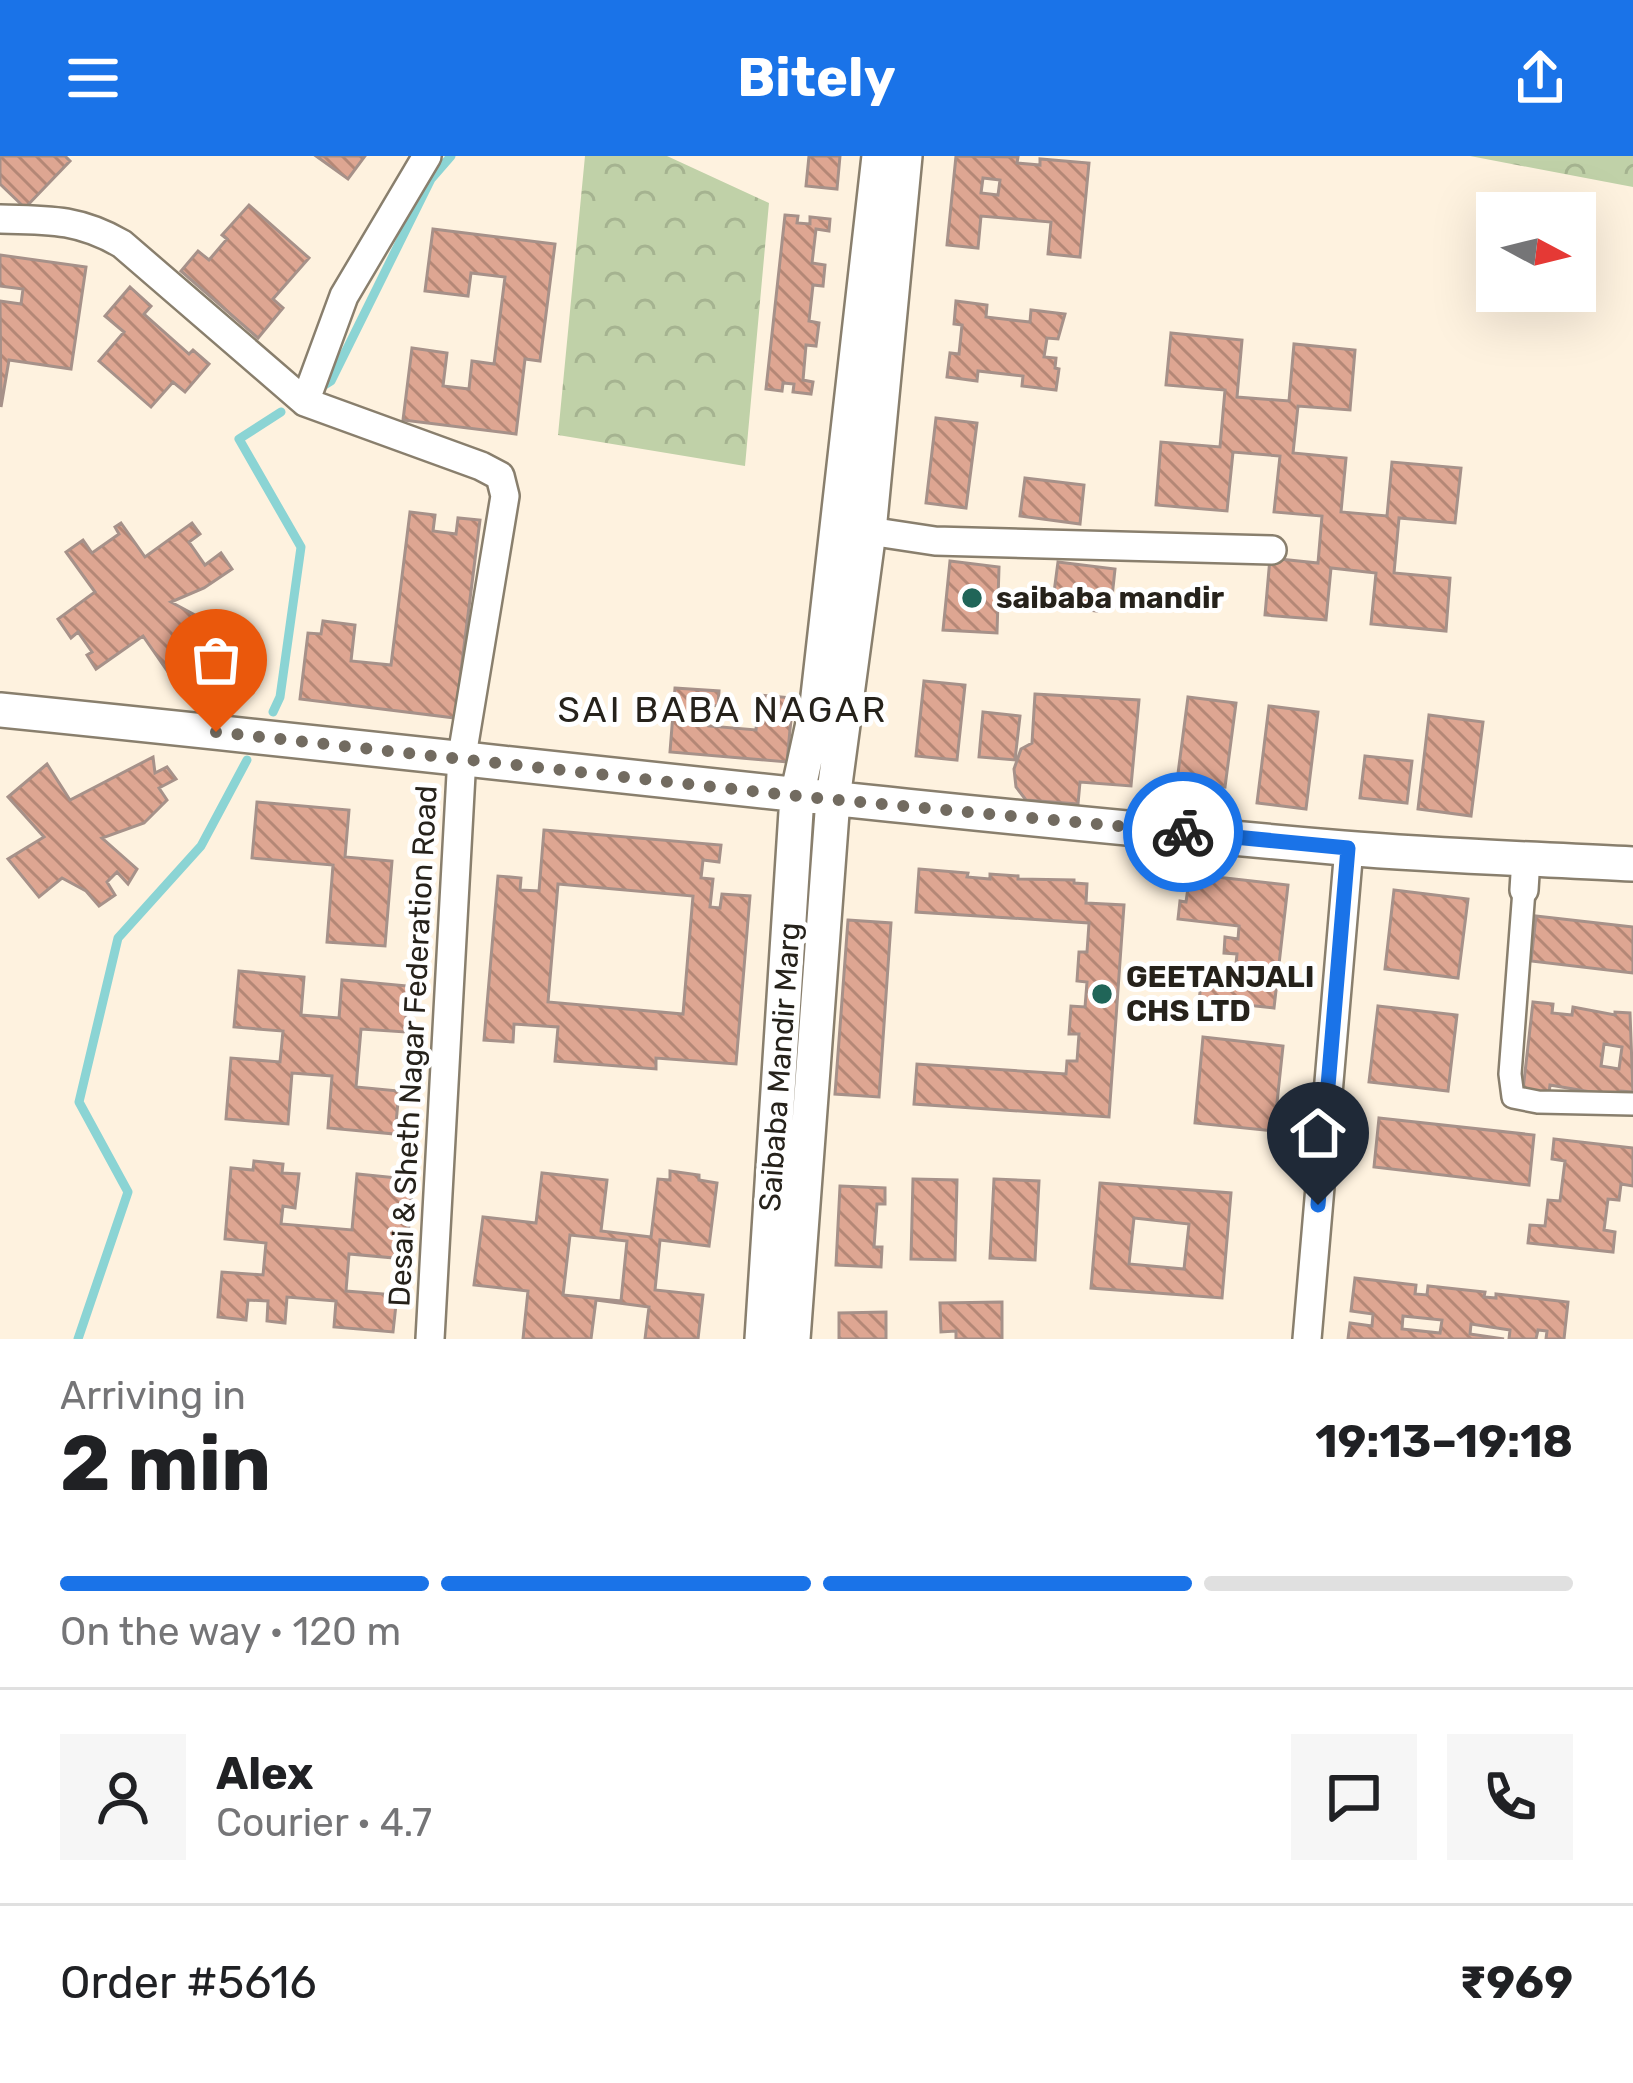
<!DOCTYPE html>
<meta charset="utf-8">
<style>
:root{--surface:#fff;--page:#f6f6f6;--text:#202124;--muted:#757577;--line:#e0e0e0;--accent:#1a73e8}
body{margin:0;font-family:Rubik,sans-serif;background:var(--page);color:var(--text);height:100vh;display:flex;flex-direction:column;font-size:45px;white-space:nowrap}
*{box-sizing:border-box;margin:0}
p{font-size:39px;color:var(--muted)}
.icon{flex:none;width:66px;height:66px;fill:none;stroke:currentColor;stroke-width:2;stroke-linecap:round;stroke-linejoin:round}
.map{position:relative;height:1183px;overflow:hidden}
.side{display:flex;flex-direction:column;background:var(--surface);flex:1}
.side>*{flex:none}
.needle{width:78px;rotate:97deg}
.buttons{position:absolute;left:1476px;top:36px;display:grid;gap:24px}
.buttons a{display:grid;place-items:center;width:120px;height:120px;border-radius:0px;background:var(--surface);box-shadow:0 12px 48px #0002;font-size:60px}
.pin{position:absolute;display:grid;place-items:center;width:102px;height:102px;color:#fff;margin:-123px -51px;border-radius:50% 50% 50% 0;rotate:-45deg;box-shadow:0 0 12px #0007}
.pin .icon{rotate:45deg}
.courier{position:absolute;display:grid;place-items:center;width:120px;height:120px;margin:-60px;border:9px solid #1a73e8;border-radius:50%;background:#fff;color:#222;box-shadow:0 3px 15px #0007}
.headline em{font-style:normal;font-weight:700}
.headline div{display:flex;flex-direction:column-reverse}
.headline{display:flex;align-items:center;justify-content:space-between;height:204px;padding:0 60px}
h1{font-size:78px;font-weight:700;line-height:90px}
.bar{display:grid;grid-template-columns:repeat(4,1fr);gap:18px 12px;align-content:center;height:144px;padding:0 60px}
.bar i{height:15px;border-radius:9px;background:var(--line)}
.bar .current{background:var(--accent)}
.bar p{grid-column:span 4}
.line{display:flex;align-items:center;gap:30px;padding:0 60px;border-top:3px solid var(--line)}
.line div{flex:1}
.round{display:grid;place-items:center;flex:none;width:126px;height:126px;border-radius:0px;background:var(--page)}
header{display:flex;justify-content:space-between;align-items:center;height:156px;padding:0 60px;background:var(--accent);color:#fff;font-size:54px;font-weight:700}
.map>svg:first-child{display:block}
.park{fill:url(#park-crowns)}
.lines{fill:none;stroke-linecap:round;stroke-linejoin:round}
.stream{stroke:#8bd4d4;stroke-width:9}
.building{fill:url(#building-back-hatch);stroke:#a69189;stroke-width:3;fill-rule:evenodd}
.pedestrian-casing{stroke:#897f6d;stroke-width:26}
.minor-casing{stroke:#897f6d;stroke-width:32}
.tertiary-casing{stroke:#897f6d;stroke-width:38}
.pedestrian{stroke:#fff;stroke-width:21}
.minor{stroke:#fff;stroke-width:27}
.tertiary{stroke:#fff;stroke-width:33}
.done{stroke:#726b60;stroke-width:12;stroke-dasharray:0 21.6}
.route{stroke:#1a73e8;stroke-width:15}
.poi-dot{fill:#206558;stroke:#fff;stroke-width:4.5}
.labels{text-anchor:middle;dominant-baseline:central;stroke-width:10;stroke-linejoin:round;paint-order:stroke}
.poi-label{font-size:30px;font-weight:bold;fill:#26221b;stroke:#fff;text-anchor:start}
.street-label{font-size:30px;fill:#26221b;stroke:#fff}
.quarter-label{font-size:36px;letter-spacing:3px;fill:#26221b;stroke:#fff}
</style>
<header><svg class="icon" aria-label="menu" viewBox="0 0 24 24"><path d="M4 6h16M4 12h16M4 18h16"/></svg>Bitely<svg class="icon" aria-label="share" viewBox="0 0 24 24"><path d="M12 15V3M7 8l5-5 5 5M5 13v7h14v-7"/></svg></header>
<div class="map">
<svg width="1633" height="1183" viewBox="0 0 1633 1183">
<defs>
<pattern id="park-crowns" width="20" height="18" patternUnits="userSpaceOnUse" patternTransform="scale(3)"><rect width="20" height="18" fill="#c0d1a8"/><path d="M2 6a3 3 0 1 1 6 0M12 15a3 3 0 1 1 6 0" fill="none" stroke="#a5b390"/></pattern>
<pattern id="building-back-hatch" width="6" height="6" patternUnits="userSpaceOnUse" patternTransform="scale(3)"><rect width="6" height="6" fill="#dea692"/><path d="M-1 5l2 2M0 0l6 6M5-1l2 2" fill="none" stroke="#b48776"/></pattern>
</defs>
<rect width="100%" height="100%" fill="#fef2df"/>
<path class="park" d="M585,0H667L769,47L745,310L558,279Z
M1470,0H1633V31Z"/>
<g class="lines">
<path class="stream" d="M323,230L331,225L431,23L451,0
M273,556L280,541L301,391L239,283L281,256
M78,1183L128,1036L79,946L118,782L201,690L247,604"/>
</g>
<path class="building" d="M0,0H65L70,5L25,52L0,28Z
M316,0H365L348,23Z
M809,0H840L837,33L806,30Z
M956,0L1018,1L1017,7L1040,9V3L1089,7L1080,101L1048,98L1051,66L981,60L978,92L947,89ZM983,22L1000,24L998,39L981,37Z
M249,49L309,102L273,143L283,152L258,182L181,115L198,95L209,104L227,83L222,79Z
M785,59L798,60L797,67L810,68V61L830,63L829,75L816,73L812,107L825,109L823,130L813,129L809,165L819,167L816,190L806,189L803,224L813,226L811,238L793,236L794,228L783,227L782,235L766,233Z
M433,73L555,88L540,205L525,203L516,278L403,264L412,192L447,197L443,230L469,233L472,205L494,208L505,121L471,117L468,140L425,135Z
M0,99L86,111L71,213L9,204L1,251L0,145L21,148L23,133L0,130Z
M130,131L151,150L144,158L189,198L193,194L209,208L185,236L173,226L151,251L99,205L124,176L105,160Z
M956,145L987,149L986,161L1030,166L1031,154L1065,158L1058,183L1047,182L1044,201L1056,202L1055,212L1059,213L1056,234L1022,230L1023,220L978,215L977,225L947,221L950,197L959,198L962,169L954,168Z
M1171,177L1242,184L1237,241L1289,245L1294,188L1355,194L1350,254L1298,250L1293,297L1346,302L1341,356L1387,360L1392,306L1461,312L1455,367L1399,362L1394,417L1450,422L1446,475L1371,468L1376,417L1331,412L1326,464L1265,459L1270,402L1318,407L1322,360L1274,356L1280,300L1233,296L1227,355L1156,349L1161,286L1220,291L1225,234L1166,229Z
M936,262L977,267L966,352L926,347Z
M1025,322L1084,329L1080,368L1020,360Z
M410,356L435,359L433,375L456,378L458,362L480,364L455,562L300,543L308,477L321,478L323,465L355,469L351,505L391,509Z
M121,367L145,401L192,367L200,378L189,386L205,409L221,397L232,413L204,432L171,446L204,464L224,494L206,506L196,492L185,500L196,515L177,529L143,480L96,513L87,499L92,496L78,476L71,482L58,463L95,436L66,396L83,384L92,397L119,378L115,371Z
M950,405L999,411L997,477L943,474Z
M1058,406L1115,413L1111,451L1098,450L1097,455L1080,453L1081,448L1053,444Z
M924,525L965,529L957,604L916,600Z
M675,532L719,535L718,550L711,549L709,570L756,574L759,539L793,542L787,606L670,596Z
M1035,538L1139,544L1131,630L1080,626L1078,648L1026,644L1016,631L1014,613L1021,593L1032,587Z
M1188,541L1236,547L1225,631L1177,625Z
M1269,550L1318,556L1306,653L1257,647Z
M983,556L1020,560L1015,604L979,601Z
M1429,559L1483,566L1471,660L1418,653Z
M1365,600L1412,605L1407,647L1360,642Z
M153,601L155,617L167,611L176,623L159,632L167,644L144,667L102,682L137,713L128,728L117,716L107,726L115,739L99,750L86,735L62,722L39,741L8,703L44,681L8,641L47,608L70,644Z
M257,646L349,654L345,701L392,705L385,790L327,786L333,709L252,702Z
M544,674L721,689L719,706L703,704L701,722L713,723L710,751L720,752L722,738L750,740L736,908L656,902V913L555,905L558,871L514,868L513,886L484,884L498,720L521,722L520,734L539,735ZM558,728L693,740L683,858L548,846Z
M919,713L968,717L967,721L990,723V718L1018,720V723L1074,724V727L1087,728L1086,747L1124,749L1109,961L914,948L917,908L1066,918L1067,905H1077L1079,878H1069L1071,850L1085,851L1087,826L1077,825L1079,796H1087L1089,767L916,756Z
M1190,718L1288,729L1274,852L1199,844L1203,814L1235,818L1237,798L1224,797L1225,781L1238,783L1239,770L1178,763L1180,745L1186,746Z
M1394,734L1468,743L1458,822L1385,813Z
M1536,760L1633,771V817L1531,805Z
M848,764L891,767L879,941L835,938Z
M239,815L304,821L301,859L339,862L342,824L408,830L405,876L361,873L356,931L399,935L395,978L328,972L332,920L292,917L288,968L226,963L231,902L280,906L283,875L234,871Z
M1533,846L1553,848L1552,857L1572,859L1573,851L1615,859V856L1630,857L1633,936L1621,935L1620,941L1550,929L1549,937L1523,934ZM1604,888L1622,891L1619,913L1601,910Z
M1378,850L1457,859L1448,935L1369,926Z
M1203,881L1283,890L1274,975L1195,967Z
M1379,962L1534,979L1529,1029L1374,1011Z
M1554,983L1633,992V1030L1621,1028L1619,1044L1608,1043L1604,1074L1615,1076L1613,1096L1528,1087L1530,1069L1545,1070L1548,1044L1560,1045L1565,1005L1552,1003Z
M254,1005L283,1008L282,1017L299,1018L295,1052L283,1050L281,1068L352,1074L357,1018L398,1022L397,1033L412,1034L406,1103L349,1098L346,1135L397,1139L393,1176L334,1171L336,1145L287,1141L285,1167L267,1165L268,1145L248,1144L246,1164L218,1161L222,1116L263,1119L266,1087L225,1083L231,1012L253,1014Z
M670,1015L699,1019V1024L717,1027L709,1090L660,1084L655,1134L703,1139L698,1183H645L649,1151L596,1144L591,1183H523L528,1135L474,1129L483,1061L536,1067L542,1017L607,1024L601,1075L651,1081L658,1023L670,1024ZM570,1079L627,1085L621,1145L563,1139Z
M913,1023L957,1024L955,1104L911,1103Z
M994,1023L1039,1025L1035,1104L990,1102Z
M1100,1027L1231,1037L1222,1142L1091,1132ZM1134,1062L1189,1068L1184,1113L1129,1108Z
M840,1030L885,1032V1048H877L874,1091H882L881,1111L836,1109Z
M1355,1122L1416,1129L1415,1138L1427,1139L1428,1130L1485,1136L1484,1141L1496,1142V1138L1568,1146L1564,1183H1546L1547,1175L1538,1174L1536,1183H1509L1510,1174L1471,1168L1470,1178L1504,1183H1348L1350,1167L1372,1170L1373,1158L1351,1155ZM1403,1160L1442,1164L1440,1177L1402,1173Z
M1002,1146V1183H956V1175L941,1176L940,1147Z
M886,1156V1183H839V1157Z"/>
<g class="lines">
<g class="pedestrian-casing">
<path id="pedestrian" d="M1524,734L1510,918L1513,941L1538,946L1633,948"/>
</g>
<g class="minor-casing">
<path id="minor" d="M427,0L344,140L305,246L481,310L500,320L505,340L462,600L430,1183
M0,63C49,64 79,63 122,88L305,246
M869,375L935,385L1272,394
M1524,734L1526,702
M1307,1183L1349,692"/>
</g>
<g class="tertiary-casing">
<path id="tertiary" d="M0,554C448,599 895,653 1343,692C1440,700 1537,703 1633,708
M762,1183L797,640L817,549L879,0
M793,1183L833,643L869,375L905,0"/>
</g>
<use href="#pedestrian" class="pedestrian"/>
<use href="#minor" class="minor"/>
<use href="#tertiary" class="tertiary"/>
</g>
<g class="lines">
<path class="done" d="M216,576L797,640L1183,676"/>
<path class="route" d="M1183,676L1348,692L1318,1049"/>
</g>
<g class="poi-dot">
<circle cx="972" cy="442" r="12"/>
<circle cx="1102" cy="838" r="12"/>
</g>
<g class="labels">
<g class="poi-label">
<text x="996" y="442">saibaba mandir</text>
<text x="1126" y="821">GEETANJALI<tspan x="1126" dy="34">CHS LTD</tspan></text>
</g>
<g class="street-label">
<text transform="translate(413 890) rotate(-87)">Desai &amp; Sheth Nagar Federation Road</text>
<text transform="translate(780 911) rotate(-86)">Saibaba Mandir Marg</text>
</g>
<g class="quarter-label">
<text x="723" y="553">SAI BABA NAGAR</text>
</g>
</g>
</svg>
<div class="buttons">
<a><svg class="needle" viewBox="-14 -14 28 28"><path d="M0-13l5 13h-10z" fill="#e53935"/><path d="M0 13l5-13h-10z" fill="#757577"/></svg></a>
</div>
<div class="pin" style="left:216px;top:576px;background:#ea580c"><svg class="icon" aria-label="bag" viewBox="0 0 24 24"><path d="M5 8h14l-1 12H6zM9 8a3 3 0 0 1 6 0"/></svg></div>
<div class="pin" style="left:1318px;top:1049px;background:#1f2937"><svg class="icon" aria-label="home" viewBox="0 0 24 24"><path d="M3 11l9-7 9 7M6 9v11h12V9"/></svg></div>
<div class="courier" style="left:1183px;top:676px"><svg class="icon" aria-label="bike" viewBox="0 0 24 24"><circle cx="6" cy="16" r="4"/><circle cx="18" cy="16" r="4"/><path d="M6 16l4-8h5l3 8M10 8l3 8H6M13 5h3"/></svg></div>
</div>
<section class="side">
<div class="headline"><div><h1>2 min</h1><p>Arriving in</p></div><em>19:13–19:18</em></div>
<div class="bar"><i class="current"></i><i class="current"></i><i class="current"></i><i></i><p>On the way · 120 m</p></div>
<div class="line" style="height:216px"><a class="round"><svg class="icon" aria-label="person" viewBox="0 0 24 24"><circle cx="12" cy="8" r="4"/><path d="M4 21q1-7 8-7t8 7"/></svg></a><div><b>Alex</b><p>Courier · 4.7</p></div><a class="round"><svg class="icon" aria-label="chat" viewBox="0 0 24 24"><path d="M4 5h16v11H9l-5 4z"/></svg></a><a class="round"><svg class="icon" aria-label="phone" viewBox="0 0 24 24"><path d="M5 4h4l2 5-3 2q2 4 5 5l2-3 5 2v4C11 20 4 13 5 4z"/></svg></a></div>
<div class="line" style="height:156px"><div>Order #5616</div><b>₹969</b></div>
</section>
